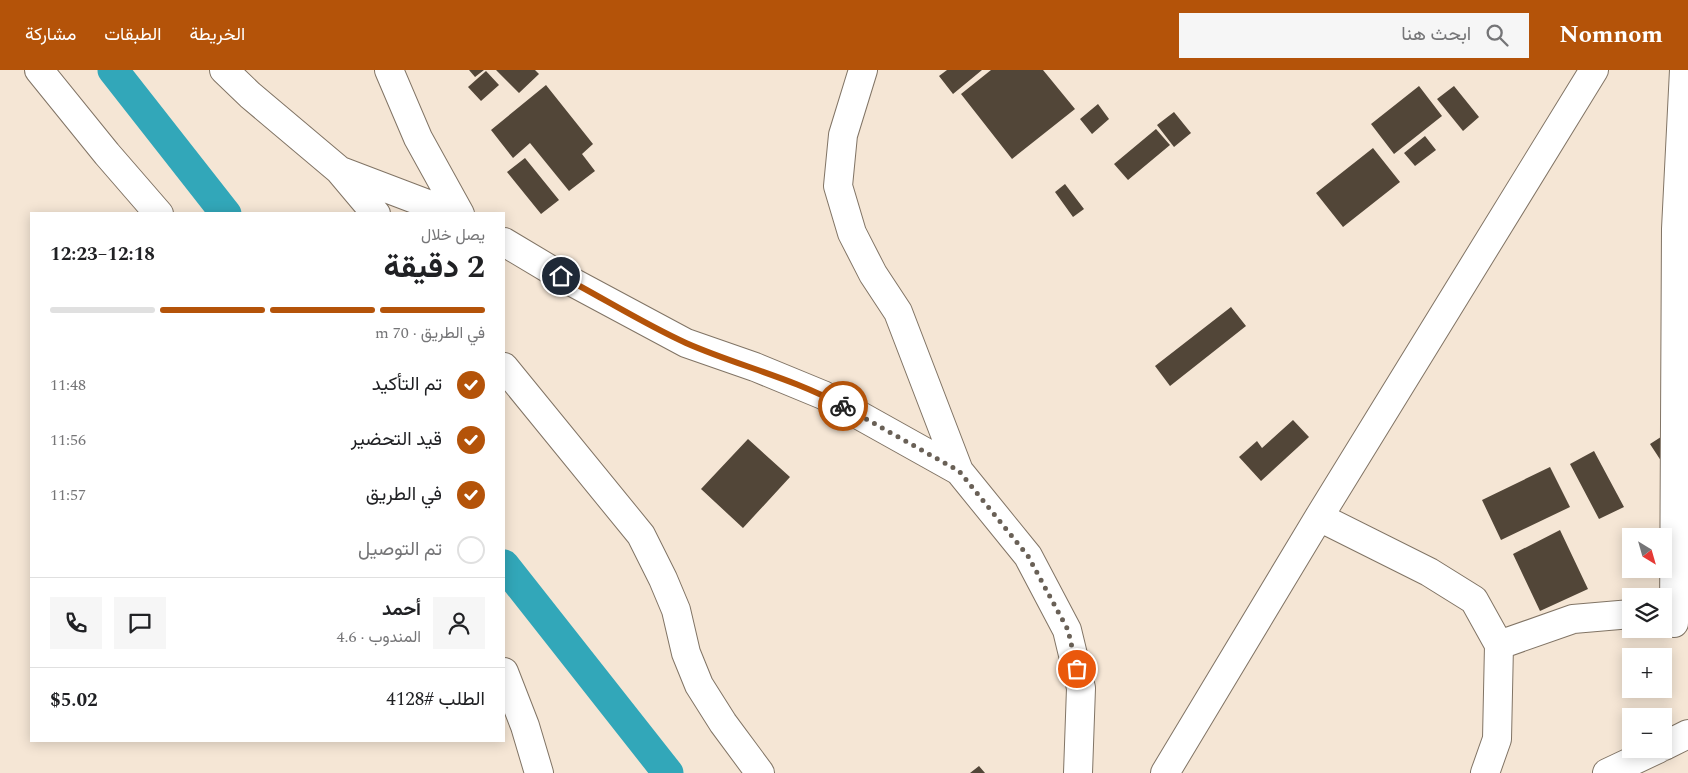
<!DOCTYPE html>
<html lang="ar">
<meta charset="utf-8">
<style>
:root{--surface:#fff;--page:#f6f6f6;--text:#202124;--muted:#757577;--line:#e0e0e0;--accent:#b45309}
body{margin:0;font-family:Spectral,Vazirmatn,serif;background:var(--page);color:var(--text);direction:rtl;height:100vh;display:flex;flex-direction:column;font-size:19px;white-space:nowrap}
*{box-sizing:border-box;margin:0}
p{font-size:16px;color:var(--muted)}
.icon{flex:none;width:28px;height:28px;fill:none;stroke:currentColor;stroke-width:2;stroke-linecap:round;stroke-linejoin:round}
.map{position:relative;flex:1;overflow:hidden;direction:ltr}
.side{position:absolute;left:30px;top:142px;width:475px;height:530px;display:flex;flex-direction:column;background:var(--surface);border-radius:0px;box-shadow:0 2px 12px #0003;direction:rtl}
.side>*{flex:none}
.needle{width:32px;rotate:143deg}
.tools{position:absolute;left:1622px;top:458px;display:grid;gap:10px}
.tools a{display:grid;place-items:center;width:50px;height:50px;border-radius:0px;background:var(--surface);box-shadow:0 2px 12px #0003;font-size:25px}
.pin{position:absolute;display:grid;place-items:center;width:42px;height:42px;color:#fff;margin:-21px;border:2px solid #fff;border-radius:50%;box-shadow:0 1px 5px #0007}
.courier{position:absolute;display:grid;place-items:center;width:50px;height:50px;margin:-25px;border:4px solid #b45309;border-radius:50%;background:#fff;color:#222;box-shadow:0 1px 6px #0007}
.head em{font-style:normal;font-weight:700}
.head div{display:flex;flex-direction:column-reverse}
.head{display:flex;align-items:center;justify-content:space-between;height:85px;padding:0 20px}
h1{font-size:32px;font-weight:700;line-height:38px}
.bar{display:grid;grid-template-columns:repeat(4,1fr);gap:8px 5px;align-content:center;height:60px;padding:0 20px}
.bar i{height:6px;border-radius:4px;background:var(--line)}
.bar .current{background:var(--accent)}
.bar p{grid-column:span 4}
.line{display:flex;align-items:center;gap:12px;padding:0 20px;border-top:1px solid var(--line)}
.line div{flex:1}
.round{display:grid;place-items:center;flex:none;width:52px;height:52px;border-radius:0px;background:var(--page)}
ol{padding:0 20px;list-style:none}
li{display:flex;align-items:center;gap:15px;height:55px}
li p{margin-inline-start:auto}
li .icon{padding:5px;border-radius:50%;background:var(--accent);color:#fff;stroke-width:4}
li:last-child{color:var(--muted)}
li i{width:28px;height:28px;border:2px solid var(--line);border-radius:50%}
header{display:flex;align-items:center;gap:30px;box-sizing:border-box;height:70px;padding:0 25px;background:var(--accent);color:#fff}
header strong{font-size:24px}
nav{display:flex;gap:28px;margin-inline-start:auto;font-size:18px}
.search{width:350px;height:45px;background:var(--page);display:flex;align-items:center;gap:12px;box-sizing:border-box;padding:0 18px;border-radius:0px;color:var(--muted);font-size:19px}
.map>svg:first-child{display:block}
.lines{fill:none;stroke-linecap:round;stroke-linejoin:round}
.canal{stroke:#32a7b9;stroke-width:31}
.building{fill:#524638}
.minor-casing{stroke:#817465;stroke-width:30}
.primary-casing{stroke:#817465;stroke-width:30}
.minor{stroke:#fff;stroke-width:28}
.primary{stroke:#fff;stroke-width:28}
.done{stroke:#696056;stroke-width:5;stroke-dasharray:0 9}
.route{stroke:#b45309;stroke-width:6}
</style>
<header>
<strong>Nomnom</strong>
<div class="search"><svg class="icon" aria-label="search" viewBox="0 0 24 24"><circle cx="10" cy="10" r="6"/><path d="M15 15l6 6"/></svg>ابحث هنا</div>
<nav><a>الخريطة</a><a>الطبقات</a><a>مشاركة</a></nav>
</header>
<div class="map">
<svg width="1688" height="703" viewBox="0 0 1688 703">
<rect width="100%" height="100%" fill="#f5e6d5"/>
<g class="lines">
<path class="canal" d="M113,0L226,144
M504,495L668,703"/>
</g>
<path class="building" d="M469,0H484L475,7Z
M496,0H535L539,4L519,23Z
M947,0H982L953,24L939,6Z
M991,0H1043L1075,39L1012,89L961,24Z
M486,1L499,15L481,31L468,17Z
M546,15L593,74L582,84L595,101L569,121L530,73L513,88L491,60Z
M1419,16L1442,46L1394,84L1371,54Z
M1454,16L1479,47L1463,61L1437,29Z
M1098,34L1109,49L1092,64L1080,49Z
M1174,42L1191,63L1174,77L1157,55Z
M1156,59L1170,75L1128,110L1114,94Z
M1425,66L1436,80L1415,96L1404,83Z
M1373,78L1400,112L1343,157L1316,123Z
M525,88L559,130L541,144L507,102Z
M1065,114L1084,139L1073,147L1055,122Z
M1231,237L1246,256L1170,316L1155,296Z
M1293,350L1309,367L1261,411L1239,387L1257,371L1262,378Z
M1664,365L1667,400L1650,374Z
M748,369L790,407L743,458L701,419Z
M1594,381L1624,437L1599,449L1570,394Z
M1550,397L1570,437L1501,470L1482,430Z
M1560,460L1588,519L1540,541L1513,484Z
M979,696L985,703H970Z"/>
<g class="lines">
<g class="minor-casing">
<path id="minor" d="M39,0L107,84L159,144
M224,0L250,25L339,100L376,144
M389,0L418,68L460,144
M863,0L843,65L838,116L852,163L873,204L898,242L959,401L1028,486L1067,560L1081,618L1078,703
M341,101L454,144
M504,172L561,206L686,273L755,297L823,325L959,401
M504,297L641,465L663,509L676,540L686,583L699,615L723,653L760,703
M1319,447L1429,502L1474,530L1499,575L1497,669L1485,703
M1674,553L1676,159L1684,0
M1499,575L1573,549L1631,544
M504,602L525,656L539,703
M1165,703L1319,447L1594,0"/>
</g>
<g class="primary-casing">
<path id="primary" d="M1664,676L1688,664
M1607,703L1658,679"/>
</g>
<use href="#minor" class="minor"/>
<use href="#primary" class="primary"/>
</g>
<g class="lines">
<path class="done" d="M843,336L959,401L1028,486L1068,560L1077,599"/>
<path class="route" d="M561,206C603,228 644,254 686,273C738,296 793,308 843,336"/>
</g>
</svg>
<div class="tools">
<a><svg class="needle" viewBox="-14 -14 28 28"><path d="M0-13l5 13h-10z" fill="#e53935"/><path d="M0 13l5-13h-10z" fill="#757577"/></svg></a>
<a><svg class="icon" aria-label="layers" viewBox="0 0 24 24"><path d="M12 4l9 5-9 5-9-5zM3 14l9 5 9-5"/></svg></a>
<a>+</a>
<a>−</a>
</div>
<div class="pin" style="left:1077px;top:599px;background:#ea580c"><svg class="icon" aria-label="bag" viewBox="0 0 24 24"><path d="M5 8h14l-1 12H6zM9 8a3 3 0 0 1 6 0"/></svg></div>
<div class="pin" style="left:561px;top:206px;background:#1f2937"><svg class="icon" aria-label="home" viewBox="0 0 24 24"><path d="M3 11l9-7 9 7M6 9v11h12V9"/></svg></div>
<div class="courier" style="left:843px;top:336px"><svg class="icon" aria-label="bike" viewBox="0 0 24 24"><circle cx="6" cy="16" r="4"/><circle cx="18" cy="16" r="4"/><path d="M6 16l4-8h5l3 8M10 8l3 8H6M13 5h3"/></svg></div>
<section class="side">
<div class="head"><div><h1>2 دقيقة</h1><p>يصل خلال</p></div><em>12:18–12:23</em></div>
<div class="bar"><i class="current"></i><i class="current"></i><i class="current"></i><i></i><p>في الطريق · 70 m</p></div>
<ol>
<li><svg class="icon" aria-label="check" viewBox="0 0 24 24"><path d="M5 12l5 5 9-10"/></svg>تم التأكيد<p>11:48</p></li>
<li><svg class="icon" aria-label="check" viewBox="0 0 24 24"><path d="M5 12l5 5 9-10"/></svg>قيد التحضير<p>11:56</p></li>
<li><svg class="icon" aria-label="check" viewBox="0 0 24 24"><path d="M5 12l5 5 9-10"/></svg>في الطريق<p>11:57</p></li>
<li><i></i>تم التوصيل</li>
</ol>
<div class="line" style="height:90px"><a class="round"><svg class="icon" aria-label="person" viewBox="0 0 24 24"><circle cx="12" cy="8" r="4"/><path d="M4 21q1-7 8-7t8 7"/></svg></a><div><b>أحمد</b><p>المندوب · 4.6</p></div><a class="round"><svg class="icon" aria-label="chat" viewBox="0 0 24 24"><path d="M4 5h16v11H9l-5 4z"/></svg></a><a class="round"><svg class="icon" aria-label="phone" viewBox="0 0 24 24"><path d="M5 4h4l2 5-3 2q2 4 5 5l2-3 5 2v4C11 20 4 13 5 4z"/></svg></a></div>
<div class="line" style="height:65px"><div>الطلب #4128</div><b>$5.02</b></div>
</section>
</div>
